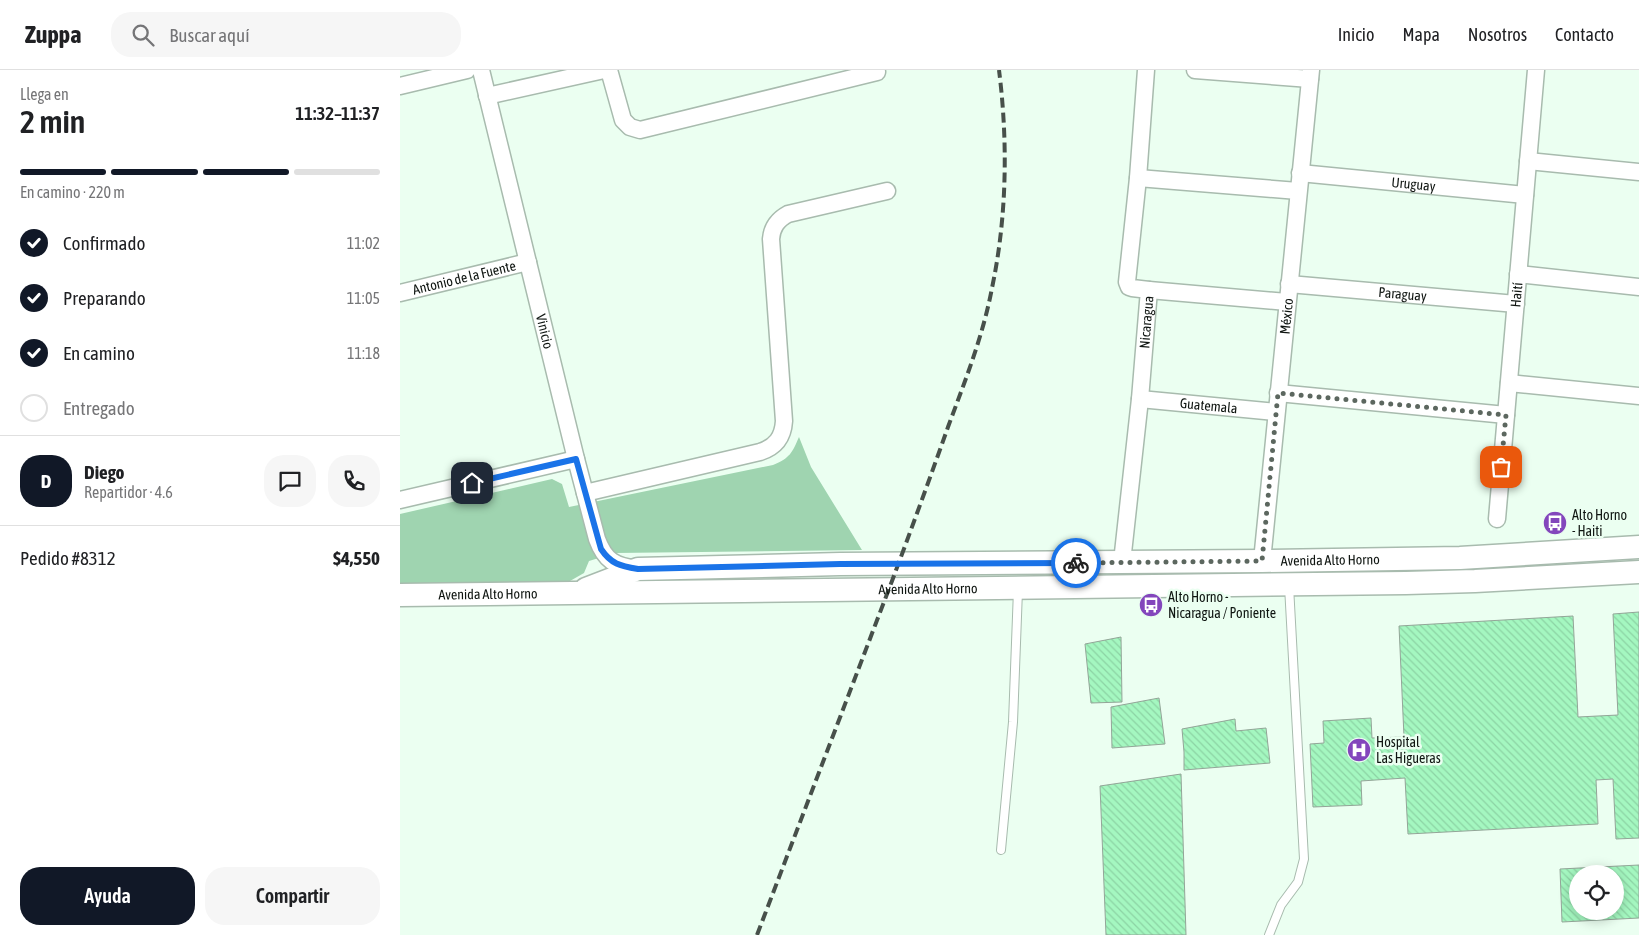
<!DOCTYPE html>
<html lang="es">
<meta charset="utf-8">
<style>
:root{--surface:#fff;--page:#f6f6f6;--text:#202124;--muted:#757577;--line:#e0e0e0;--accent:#111827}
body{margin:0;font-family:"Asap Condensed",sans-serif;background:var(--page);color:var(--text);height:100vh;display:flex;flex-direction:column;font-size:19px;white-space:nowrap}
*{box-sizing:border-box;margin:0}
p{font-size:16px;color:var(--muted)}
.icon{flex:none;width:28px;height:28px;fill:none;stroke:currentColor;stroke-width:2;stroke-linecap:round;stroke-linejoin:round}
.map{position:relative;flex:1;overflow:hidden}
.drawer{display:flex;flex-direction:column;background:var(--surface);width:400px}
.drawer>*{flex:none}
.buttons{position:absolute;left:1169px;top:795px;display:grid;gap:10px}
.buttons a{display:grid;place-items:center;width:55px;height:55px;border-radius:50%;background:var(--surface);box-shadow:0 2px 12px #0003;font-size:25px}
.pin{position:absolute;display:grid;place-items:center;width:42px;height:42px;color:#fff;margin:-21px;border-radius:10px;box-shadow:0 2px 8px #0006}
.courier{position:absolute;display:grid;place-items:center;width:50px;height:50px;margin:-25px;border:4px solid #1a73e8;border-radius:50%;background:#fff;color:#222;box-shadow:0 1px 6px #0007}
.head em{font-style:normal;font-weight:600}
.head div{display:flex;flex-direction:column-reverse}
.head{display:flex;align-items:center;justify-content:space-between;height:85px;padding:0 20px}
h1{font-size:32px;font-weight:600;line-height:38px}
.bar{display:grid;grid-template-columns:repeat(4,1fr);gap:8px 5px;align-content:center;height:60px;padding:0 20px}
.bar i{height:6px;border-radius:4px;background:var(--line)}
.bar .active{background:var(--accent)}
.bar p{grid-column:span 4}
.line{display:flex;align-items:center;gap:12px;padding:0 20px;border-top:1px solid var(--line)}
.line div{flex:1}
.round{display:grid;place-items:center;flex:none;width:52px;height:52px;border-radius:20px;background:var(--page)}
ol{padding:0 20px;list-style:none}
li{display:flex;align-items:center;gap:15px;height:55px}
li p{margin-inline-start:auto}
li .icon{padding:5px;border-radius:50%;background:var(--accent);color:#fff;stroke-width:4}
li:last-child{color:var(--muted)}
li i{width:28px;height:28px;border:2px solid var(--line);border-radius:50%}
.button{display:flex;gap:10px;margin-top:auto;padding:10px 20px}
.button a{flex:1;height:58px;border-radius:20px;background:var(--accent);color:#fff;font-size:20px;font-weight:600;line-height:58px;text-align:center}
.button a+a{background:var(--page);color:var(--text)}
header{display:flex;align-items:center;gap:30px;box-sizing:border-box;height:70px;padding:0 25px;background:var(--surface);border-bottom:1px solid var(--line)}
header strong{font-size:24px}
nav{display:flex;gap:28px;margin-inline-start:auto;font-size:18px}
.search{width:350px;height:45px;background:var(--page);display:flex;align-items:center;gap:12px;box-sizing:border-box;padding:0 18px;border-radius:20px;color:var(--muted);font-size:19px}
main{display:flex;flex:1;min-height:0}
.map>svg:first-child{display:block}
.park{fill:#9fd4b0}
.building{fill:url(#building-back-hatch);stroke:#93a598;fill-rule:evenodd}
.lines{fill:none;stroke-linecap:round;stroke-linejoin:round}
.lane-casing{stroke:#a8bbae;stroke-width:10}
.street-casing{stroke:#a8bbae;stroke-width:19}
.secondary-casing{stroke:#a8bbae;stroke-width:25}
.lane{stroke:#fff;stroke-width:8}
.street{stroke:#fff;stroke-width:16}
.secondary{stroke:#fff;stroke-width:22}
.rail{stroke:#47504a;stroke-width:4;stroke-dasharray:10 5;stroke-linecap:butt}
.done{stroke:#5c675f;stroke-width:5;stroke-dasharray:0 9}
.route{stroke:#1a73e8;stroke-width:6}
.labels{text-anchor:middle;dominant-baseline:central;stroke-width:5;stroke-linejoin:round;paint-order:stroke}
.street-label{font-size:14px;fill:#0f1511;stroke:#ebfff1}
.poi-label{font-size:14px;fill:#0f1511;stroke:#ebfff1;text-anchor:start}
</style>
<header>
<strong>Zuppa</strong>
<div class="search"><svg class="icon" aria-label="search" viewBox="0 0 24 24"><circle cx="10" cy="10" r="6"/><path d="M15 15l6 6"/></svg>Buscar aquí</div>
<nav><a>Inicio</a><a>Mapa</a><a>Nosotros</a><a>Contacto</a></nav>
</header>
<main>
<section class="drawer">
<div class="head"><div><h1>2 min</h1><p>Llega en</p></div><em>11:32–11:37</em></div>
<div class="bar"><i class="active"></i><i class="active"></i><i class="active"></i><i></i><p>En camino · 220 m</p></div>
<ol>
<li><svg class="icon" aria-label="check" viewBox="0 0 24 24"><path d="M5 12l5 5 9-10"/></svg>Confirmado<p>11:02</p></li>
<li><svg class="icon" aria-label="check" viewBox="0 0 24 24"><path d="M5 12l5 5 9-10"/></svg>Preparando<p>11:05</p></li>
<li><svg class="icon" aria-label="check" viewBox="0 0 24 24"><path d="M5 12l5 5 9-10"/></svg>En camino<p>11:18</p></li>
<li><i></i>Entregado</li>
</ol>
<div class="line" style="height:90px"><b class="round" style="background:var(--accent);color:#fff">D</b><div><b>Diego</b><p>Repartidor · 4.6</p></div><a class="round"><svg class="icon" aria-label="chat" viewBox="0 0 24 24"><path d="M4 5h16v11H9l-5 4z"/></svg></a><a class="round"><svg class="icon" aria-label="phone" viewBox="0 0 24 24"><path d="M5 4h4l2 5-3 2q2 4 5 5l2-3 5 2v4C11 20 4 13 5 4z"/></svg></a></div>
<div class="line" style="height:65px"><div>Pedido #8312</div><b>$4,550</b></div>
<div class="button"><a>Ayuda</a><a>Compartir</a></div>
</section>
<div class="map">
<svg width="1239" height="865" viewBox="0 0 1239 865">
<defs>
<pattern id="building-back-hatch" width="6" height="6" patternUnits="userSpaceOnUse" patternTransform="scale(1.25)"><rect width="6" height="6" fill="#a4f7c0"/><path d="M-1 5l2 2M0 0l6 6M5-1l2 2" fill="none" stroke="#8cd3a4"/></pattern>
</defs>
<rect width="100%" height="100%" fill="#ebfff1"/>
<path class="park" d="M399,367L411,397L462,480L215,483L189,491L184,503L170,511L141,514H0V444L152,409L162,414L169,437L373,395C390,388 392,383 399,367Z"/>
<path class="building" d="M1239,542V768L1216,769L1213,709L1196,710L1198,754L1008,764L1005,708L961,711L962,735L913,737L910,674L924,673L923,651L971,648L972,668L1004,667L999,556L1173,546L1178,647L1218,645L1213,544Z
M721,567L722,632L691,633L685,574Z
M759,628L765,674L712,678L711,637Z
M835,649L836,661L866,658L870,693L784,700V682L782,659Z
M781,704L786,865H706L700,716Z
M1239,795V848L1162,852L1160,799ZM1178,804H1215V841H1178Z"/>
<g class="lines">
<g class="lane-casing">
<path id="lane" d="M601,780L613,652L618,520
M869,865L881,835L898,812L904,789L889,516"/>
</g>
<g class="street-casing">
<g id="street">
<path id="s1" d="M81,0L176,389L197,469C205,491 215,496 237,499"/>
<path d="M209,0L223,50L230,57L240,60L477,2"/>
<path d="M795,0L910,9"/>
<path d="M0,16L67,0"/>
<path d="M87,26L204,0"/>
<path d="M1128,91L1239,102"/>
<path id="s2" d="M900,103L1125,125"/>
<path d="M738,108L898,121"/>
<path d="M1118,204L1239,217"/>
<path id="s3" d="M889,214L1116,234"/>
<path d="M749,220L887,232"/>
<path id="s4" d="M0,223L128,192"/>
<path d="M1109,313L1239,326"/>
<path d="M878,323L1106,345"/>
<path id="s5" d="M740,329L876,342"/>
<path d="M185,423L360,382C376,377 383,367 384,351L371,169C372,157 377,150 388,144L487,121"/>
<path d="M0,430L176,389"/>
<path id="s6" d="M1097,449L1136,0"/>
<path id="s7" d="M862,491L911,0"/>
<path id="s8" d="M722,492L740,329L749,220L732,218L729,217L727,212L738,108L746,0"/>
</g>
</g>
<g class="secondary-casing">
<g id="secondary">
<path id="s9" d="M186,519L238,499L440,494L862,491L1060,488L1239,477"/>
<path id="s10" d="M0,525L1006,513L1075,511L1239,502"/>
</g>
</g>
<use href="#lane" class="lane"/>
<use href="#street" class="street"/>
<use href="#secondary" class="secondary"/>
<path class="rail" d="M357,865C402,747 447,629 492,511C511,460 530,408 548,357C565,311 583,266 592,218C607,147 608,71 599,0"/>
</g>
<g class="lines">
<path class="done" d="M676,493L862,491L878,323L1106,345L1101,397"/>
<path class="route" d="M72,413L176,389L201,479C211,494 220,496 238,499L440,494L676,493"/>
</g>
<defs>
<g id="bus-disc" transform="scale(1.25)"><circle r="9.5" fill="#8346bc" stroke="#ebfff1"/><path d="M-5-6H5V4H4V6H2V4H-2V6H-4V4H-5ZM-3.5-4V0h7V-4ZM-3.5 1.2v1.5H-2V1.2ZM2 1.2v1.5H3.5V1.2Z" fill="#fff"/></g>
<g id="hospital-disc" transform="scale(1.25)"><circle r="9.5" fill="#8346bc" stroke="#ebfff1"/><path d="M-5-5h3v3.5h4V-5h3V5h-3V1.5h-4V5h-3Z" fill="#fff"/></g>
</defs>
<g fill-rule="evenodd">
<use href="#bus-disc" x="1155" y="453"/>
<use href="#bus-disc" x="751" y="535"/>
<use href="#hospital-disc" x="959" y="680"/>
</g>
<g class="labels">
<g class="street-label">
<text stroke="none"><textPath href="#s2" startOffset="114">Uruguay</textPath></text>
<text stroke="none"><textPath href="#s4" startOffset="66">Antonio de la Fuente</textPath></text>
<text stroke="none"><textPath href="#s3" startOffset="114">Paraguay</textPath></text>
<text stroke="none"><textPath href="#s6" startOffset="225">Haití</textPath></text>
<text stroke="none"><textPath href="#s7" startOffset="246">México</textPath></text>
<text stroke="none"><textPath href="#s8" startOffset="241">Nicaragua</textPath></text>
<text stroke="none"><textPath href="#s1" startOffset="269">Vinicio</textPath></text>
<text stroke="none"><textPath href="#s5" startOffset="69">Guatemala</textPath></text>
<text stroke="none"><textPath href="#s9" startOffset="748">Avenida Alto Horno</textPath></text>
<text stroke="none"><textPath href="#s10" startOffset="528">Avenida Alto Horno</textPath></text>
<text stroke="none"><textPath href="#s10" startOffset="88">Avenida Alto Horno</textPath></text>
</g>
<g class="poi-label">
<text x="1172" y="445">Alto Horno<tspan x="1172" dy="16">- Haiti</tspan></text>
<text x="768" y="527">Alto Horno -<tspan x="768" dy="16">Nicaragua / Poniente</tspan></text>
<text x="976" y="672">Hospital<tspan x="976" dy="16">Las Higueras</tspan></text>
</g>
</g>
</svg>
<div class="buttons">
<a><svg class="icon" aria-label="locate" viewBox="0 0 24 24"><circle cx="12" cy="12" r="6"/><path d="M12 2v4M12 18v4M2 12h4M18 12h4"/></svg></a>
</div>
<div class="pin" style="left:1101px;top:397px;background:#ea580c"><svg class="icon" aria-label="bag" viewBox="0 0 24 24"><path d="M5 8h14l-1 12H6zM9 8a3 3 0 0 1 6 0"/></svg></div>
<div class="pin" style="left:72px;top:413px;background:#1f2937"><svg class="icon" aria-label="home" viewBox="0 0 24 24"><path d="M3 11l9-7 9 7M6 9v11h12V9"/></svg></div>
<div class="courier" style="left:676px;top:493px"><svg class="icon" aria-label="bike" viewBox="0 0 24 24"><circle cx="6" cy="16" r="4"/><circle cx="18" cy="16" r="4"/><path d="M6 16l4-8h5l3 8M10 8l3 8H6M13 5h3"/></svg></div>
</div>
</main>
